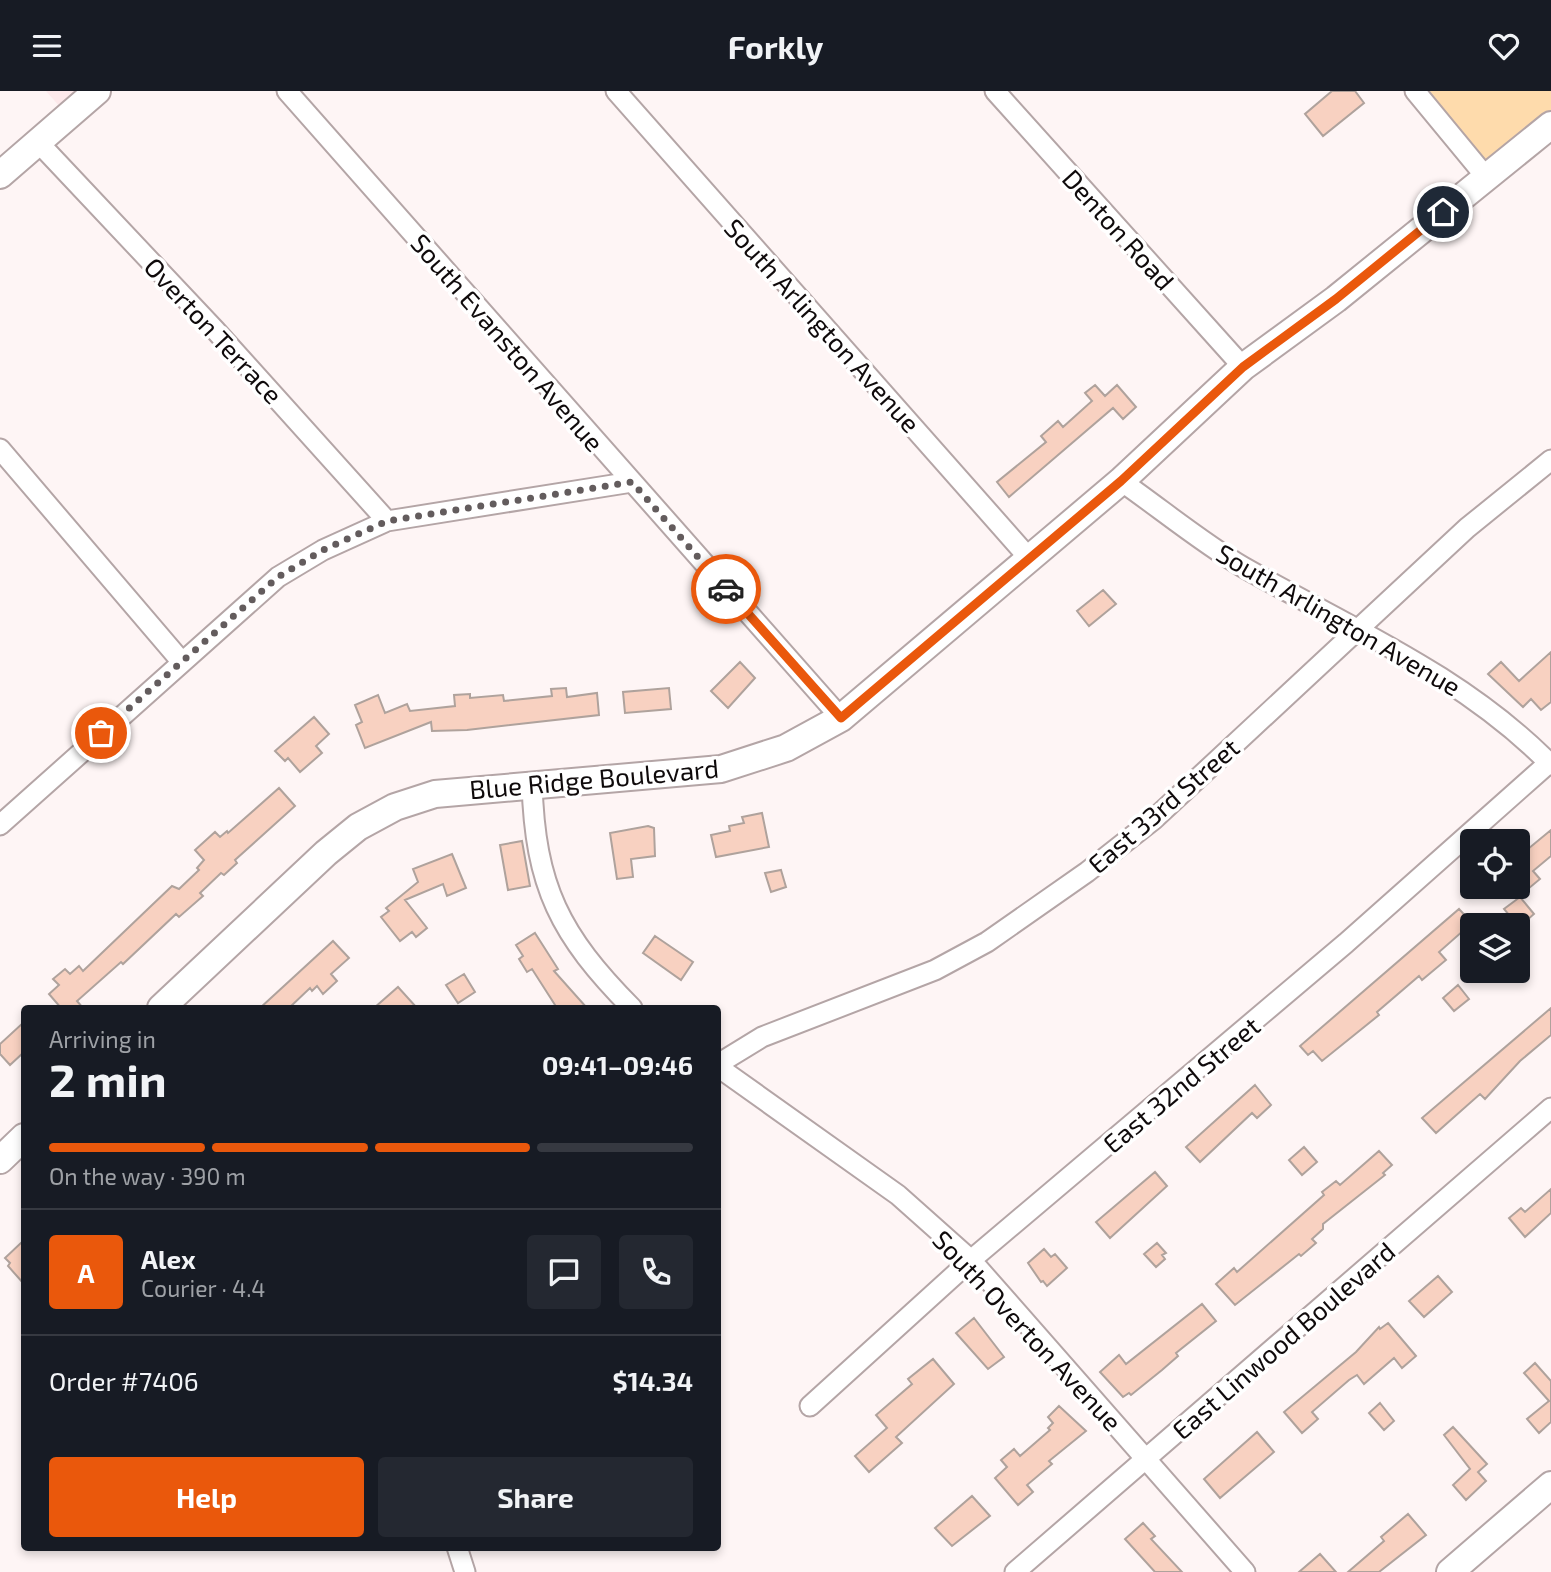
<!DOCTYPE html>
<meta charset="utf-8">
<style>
:root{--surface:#171b24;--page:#242831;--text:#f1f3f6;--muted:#9ea1a6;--line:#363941;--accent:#ea580c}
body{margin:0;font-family:"Exo 2",sans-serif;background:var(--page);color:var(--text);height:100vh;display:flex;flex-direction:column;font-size:26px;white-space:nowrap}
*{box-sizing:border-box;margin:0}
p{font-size:23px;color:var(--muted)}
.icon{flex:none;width:38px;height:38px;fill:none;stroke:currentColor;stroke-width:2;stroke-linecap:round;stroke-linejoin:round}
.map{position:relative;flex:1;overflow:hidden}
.sheet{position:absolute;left:21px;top:914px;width:700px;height:546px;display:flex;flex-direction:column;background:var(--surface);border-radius:7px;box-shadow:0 4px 10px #0003}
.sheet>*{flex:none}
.controls{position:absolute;left:1460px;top:738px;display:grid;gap:14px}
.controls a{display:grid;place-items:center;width:70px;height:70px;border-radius:7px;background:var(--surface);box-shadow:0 4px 10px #0003;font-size:35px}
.pin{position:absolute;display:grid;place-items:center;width:60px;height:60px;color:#fff;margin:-30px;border:4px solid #fff;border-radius:50%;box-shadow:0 2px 7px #0007}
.courier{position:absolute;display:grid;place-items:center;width:70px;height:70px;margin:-35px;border:5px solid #ea580c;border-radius:50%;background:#fff;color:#222;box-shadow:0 2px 9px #0007}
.overview em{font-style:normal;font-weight:700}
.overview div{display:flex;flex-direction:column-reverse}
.overview{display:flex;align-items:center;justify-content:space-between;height:119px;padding:0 28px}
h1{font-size:46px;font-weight:700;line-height:52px}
.bar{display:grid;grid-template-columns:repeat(4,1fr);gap:10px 7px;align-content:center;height:84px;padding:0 28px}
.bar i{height:9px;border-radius:5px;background:var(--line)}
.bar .active{background:var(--accent)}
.bar p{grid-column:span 4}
.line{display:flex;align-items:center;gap:18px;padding:0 28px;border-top:2px solid var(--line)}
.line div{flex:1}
.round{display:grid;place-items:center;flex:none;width:74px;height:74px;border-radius:7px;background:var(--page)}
.primary-button{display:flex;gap:14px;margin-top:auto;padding:14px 28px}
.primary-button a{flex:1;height:80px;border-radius:7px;background:var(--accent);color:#fff;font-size:28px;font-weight:700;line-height:80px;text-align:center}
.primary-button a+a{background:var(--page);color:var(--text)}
header{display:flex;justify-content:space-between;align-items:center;height:91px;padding:0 28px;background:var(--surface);font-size:32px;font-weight:700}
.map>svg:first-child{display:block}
.built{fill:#fde9eb}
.green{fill:#fedbac}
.building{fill:#f8d1c1;stroke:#afa29c;stroke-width:2}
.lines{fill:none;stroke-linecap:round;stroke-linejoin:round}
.street-casing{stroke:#b4a5a6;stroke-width:23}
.secondary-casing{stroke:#b4a5a6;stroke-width:30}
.street{stroke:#fff;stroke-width:19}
.secondary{stroke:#fff;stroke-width:26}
.done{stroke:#635c5d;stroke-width:7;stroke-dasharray:0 12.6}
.route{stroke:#ea580c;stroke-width:9}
.labels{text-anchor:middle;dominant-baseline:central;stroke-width:7;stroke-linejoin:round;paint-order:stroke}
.street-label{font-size:26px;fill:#0f0a0b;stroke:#fff}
</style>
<header><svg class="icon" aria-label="menu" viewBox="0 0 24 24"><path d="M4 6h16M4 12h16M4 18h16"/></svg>Forkly<svg class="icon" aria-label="heart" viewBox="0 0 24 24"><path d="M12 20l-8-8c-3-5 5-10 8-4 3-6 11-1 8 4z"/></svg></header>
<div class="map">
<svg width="1551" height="1481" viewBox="0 0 1551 1481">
<rect width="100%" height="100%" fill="#fef5f5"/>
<path class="built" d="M46,0H97L68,25Z"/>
<path class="green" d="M1429,0H1551V20L1487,71Z"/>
<path class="building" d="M1332,0H1355L1364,12L1323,45L1305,23Z
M1095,294L1105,305L1117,294L1136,316L1123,328L1113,317L1009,406L997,391L1046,351L1041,345L1058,330L1063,336L1092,310L1085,302Z
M1103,499L1116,513L1089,535L1077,520Z
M1551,561V611L1541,619L1531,608L1523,616L1488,583L1501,571L1519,590Z
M740,571L755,587L728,617L711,600Z
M566,597L567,606L597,602L599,624L467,639L432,640L431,631L365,657L356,634L362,631L355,614L378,604L385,622L407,613L410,620L455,615L454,604L470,603V607L503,604L504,610L552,605L551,598Z
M669,597L671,618L625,622L623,601Z
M314,626L329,643L316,655L322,662L300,681L288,667L285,670L275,660Z
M279,697L295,715L235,769L237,772L224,784L221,782L200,802L203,805L179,826L176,823L123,873L121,871L77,910L83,917H61L49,903L59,894L53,888L65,878L70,883L79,875L83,880L172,795L179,798L199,779L197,777L204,769L195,759L215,741L220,746L227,740L228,742Z
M762,722L769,756L716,766L711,744L730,740L729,735L744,732L742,726Z
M648,735L654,737L655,765L631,768L633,786L617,788L610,742Z
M1551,739V765L1533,780L1540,788L1517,807V767Z
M522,750L530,795L508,799L500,754Z
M452,763L466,797L447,805L443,793L405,809L427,837L416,846L412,841L400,850L381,826L389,820L386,817L418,791L413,778Z
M781,779L786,796L771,801L765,782Z
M1520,806L1534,823L1519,836L1504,818Z
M1459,818L1472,832L1439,861L1446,869L1422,889L1419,885L1377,921L1379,924L1322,970L1313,960L1308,964L1300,955Z
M535,842L558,878L554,880L587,917H557L532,878L527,881L519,868L523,865L516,854Z
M655,845L693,871L681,889L643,862Z
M333,850L349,867L331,883L337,890L323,903L317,895L312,900L310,897L289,917H260Z
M464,883L475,901L458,912L446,894Z
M1458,894L1469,908L1454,920L1443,907Z
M398,896L417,917H374Z
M1551,917V944L1520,970L1485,1008L1480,1003L1436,1042L1422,1027Z
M24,931V961L10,974L0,963V953Z
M1255,994L1271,1014L1257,1027L1252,1022L1200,1071L1186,1056Z
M1304,1056L1317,1071L1302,1084L1289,1069Z
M1379,1060L1392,1074L1383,1082L1385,1084L1323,1133V1138L1312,1148L1316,1152L1301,1165L1299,1163L1235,1214L1216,1193L1234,1177L1237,1181L1324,1104L1322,1101L1336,1090L1340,1094Z
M1155,1081L1167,1095L1110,1147L1096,1131Z
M1551,1098V1122L1525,1146L1509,1127L1521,1117L1525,1121Z
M24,1149V1193L8,1175L10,1172L5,1167Z
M1157,1152L1166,1162L1162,1164L1165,1168L1156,1176L1144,1163Z
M1044,1158L1051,1166L1055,1163L1067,1177L1047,1195L1043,1190L1041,1191L1028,1172Z
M1438,1185L1452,1201L1424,1226L1409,1210Z
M1202,1213L1216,1230L1176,1262L1178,1265L1162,1279L1131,1304L1129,1302L1123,1306L1100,1281L1119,1264L1126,1273Z
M974,1227L1004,1266L988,1278L956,1242Z
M1388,1232L1416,1265L1402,1277L1394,1267L1364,1293L1357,1284L1349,1289L1312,1321L1318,1328L1302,1342L1284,1321L1356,1261L1379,1236L1380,1238Z
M933,1268L954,1293L896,1346L902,1352L869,1381L855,1365L887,1337L876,1324L912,1293L908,1288Z
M1535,1272L1551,1290V1331L1539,1342L1527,1328L1549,1310L1524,1282Z
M1380,1312L1394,1330L1384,1339L1369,1322Z
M1059,1315L1086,1340L1049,1370L1052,1373L1027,1394L1033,1401L1018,1414L995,1387L1007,1376L1001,1369L1014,1358L1020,1365L1050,1339L1048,1337L1053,1332L1048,1326Z
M1453,1336L1487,1373L1478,1381L1486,1390L1466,1409L1453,1394L1470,1378L1444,1344Z
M1257,1341L1274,1361L1220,1407L1204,1388Z
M972,1405L990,1425L952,1455L935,1437Z
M1408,1423L1426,1444L1379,1481H1348L1384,1450L1381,1446Z
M1143,1432L1155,1445L1151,1448L1182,1481H1155L1125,1448Z
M1320,1463L1336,1481H1299Z"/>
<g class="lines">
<g class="street-casing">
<path id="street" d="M287,0L841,627
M616,0L1029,467
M995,0L1243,276
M1415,0L1486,86
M38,51L216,240L387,430
M0,358L181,570
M1121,390C1161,418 1201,451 1243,476C1350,537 1464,585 1551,674
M532,692C535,796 560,844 632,917
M0,734L278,486L323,459L387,430L632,391
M718,973L762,946L935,879L987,851L1087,781L1153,729L1467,437L1551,369
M718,976L898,1104L971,1169L1245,1481
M810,1315L971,1169L1346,852L1551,670
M457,1456L465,1481
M1015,1481L1551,1017"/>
</g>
<g class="secondary-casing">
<path id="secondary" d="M0,84L97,0
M161,917L326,762L358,736L395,716L435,703L721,678L786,657L841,627L1121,390L1243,276L1336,208L1551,34
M0,1069L24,1046
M1450,1481L1551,1394"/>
</g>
<use href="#street" class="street"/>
<use href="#secondary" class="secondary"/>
</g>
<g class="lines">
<path class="done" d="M101,642L278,486L323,459L387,430L632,391L726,498"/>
<path class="route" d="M726,498L841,627L1121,390L1243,276L1336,208L1443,121"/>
</g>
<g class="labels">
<g class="street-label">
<text transform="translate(1119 138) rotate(48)">Denton Road</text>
<text transform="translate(823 234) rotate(48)">South Arlington Avenue</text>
<text transform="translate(214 239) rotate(47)">Overton Terrace</text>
<text transform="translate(508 251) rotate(49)">South Evanston Avenue</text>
<text transform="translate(1339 528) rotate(30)">South Arlington Avenue</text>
<text transform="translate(594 687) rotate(-5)">Blue Ridge Boulevard</text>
<text transform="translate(1163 714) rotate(-41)">East 33rd Street</text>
<text transform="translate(1181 993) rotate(-40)">East 32nd Street</text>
<text transform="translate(1028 1239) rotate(47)">South Overton Avenue</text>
<text transform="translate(1283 1249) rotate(-41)">East Linwood Boulevard</text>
</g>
</g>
</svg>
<div class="controls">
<a><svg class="icon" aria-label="locate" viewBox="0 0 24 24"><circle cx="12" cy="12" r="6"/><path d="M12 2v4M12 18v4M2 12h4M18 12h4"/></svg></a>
<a><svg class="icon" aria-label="layers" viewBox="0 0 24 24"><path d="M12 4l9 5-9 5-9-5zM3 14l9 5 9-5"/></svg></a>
</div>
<div class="pin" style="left:101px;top:642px;background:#ea580c"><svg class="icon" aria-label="bag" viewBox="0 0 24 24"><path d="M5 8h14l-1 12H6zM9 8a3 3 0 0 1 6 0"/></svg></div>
<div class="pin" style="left:1443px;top:121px;background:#1f2937"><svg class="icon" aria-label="home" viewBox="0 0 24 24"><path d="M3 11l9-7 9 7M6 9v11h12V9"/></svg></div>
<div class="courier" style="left:726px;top:498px"><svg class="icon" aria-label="car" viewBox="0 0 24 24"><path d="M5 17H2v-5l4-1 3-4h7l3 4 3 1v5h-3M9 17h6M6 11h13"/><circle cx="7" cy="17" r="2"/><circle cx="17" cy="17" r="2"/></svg></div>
<section class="sheet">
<div class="overview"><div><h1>2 min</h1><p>Arriving in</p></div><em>09:41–09:46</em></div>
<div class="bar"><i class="active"></i><i class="active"></i><i class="active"></i><i></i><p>On the way · 390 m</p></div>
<div class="line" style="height:126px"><b class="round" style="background:var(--accent);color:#fff">A</b><div><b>Alex</b><p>Courier · 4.4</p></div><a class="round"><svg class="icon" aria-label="chat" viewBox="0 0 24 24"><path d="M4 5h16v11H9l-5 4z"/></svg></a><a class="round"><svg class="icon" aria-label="phone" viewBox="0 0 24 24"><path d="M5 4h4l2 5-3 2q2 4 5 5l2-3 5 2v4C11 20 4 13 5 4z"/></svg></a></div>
<div class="line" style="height:91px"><div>Order #7406</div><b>$14.34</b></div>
<div class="primary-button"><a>Help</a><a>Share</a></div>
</section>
</div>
